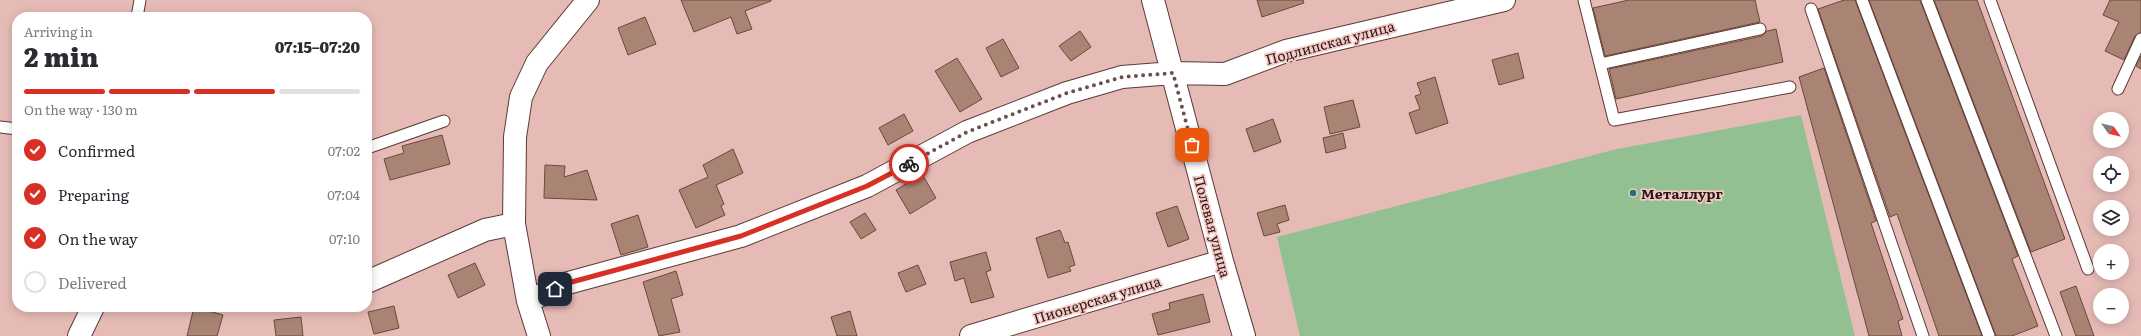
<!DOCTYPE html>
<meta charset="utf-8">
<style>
:root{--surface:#fff;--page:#f7f7f7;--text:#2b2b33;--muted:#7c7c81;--line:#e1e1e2;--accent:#d93025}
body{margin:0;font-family:Literata,serif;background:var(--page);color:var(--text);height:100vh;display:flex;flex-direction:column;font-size:15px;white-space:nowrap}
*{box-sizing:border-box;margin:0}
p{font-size:13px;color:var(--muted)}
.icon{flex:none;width:22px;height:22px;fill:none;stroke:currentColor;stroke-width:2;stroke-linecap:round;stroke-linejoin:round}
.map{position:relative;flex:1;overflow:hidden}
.side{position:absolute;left:12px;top:12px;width:360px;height:300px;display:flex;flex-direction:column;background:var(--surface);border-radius:16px;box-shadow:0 2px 10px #0003}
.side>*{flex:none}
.needle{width:26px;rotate:124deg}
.controls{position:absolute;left:2093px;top:112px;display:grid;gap:8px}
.controls a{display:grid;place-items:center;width:36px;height:36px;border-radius:50%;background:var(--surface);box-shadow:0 2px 10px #0003;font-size:20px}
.pin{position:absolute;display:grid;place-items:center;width:34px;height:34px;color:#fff;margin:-17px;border-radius:8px;box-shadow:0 2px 6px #0006}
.courier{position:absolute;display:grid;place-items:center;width:40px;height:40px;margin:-20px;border:3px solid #d93025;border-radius:50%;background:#fff;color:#222;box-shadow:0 1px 5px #0007}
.head em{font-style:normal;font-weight:800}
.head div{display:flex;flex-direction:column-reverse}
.head{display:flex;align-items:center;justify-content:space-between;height:68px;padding:0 12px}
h1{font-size:26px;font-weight:800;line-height:30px}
.bar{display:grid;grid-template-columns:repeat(4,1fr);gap:6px 4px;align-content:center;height:48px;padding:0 12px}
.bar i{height:5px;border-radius:3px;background:var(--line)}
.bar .active{background:var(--accent)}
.bar p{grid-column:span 4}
ol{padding:0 12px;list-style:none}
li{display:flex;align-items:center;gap:12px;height:44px}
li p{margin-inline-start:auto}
li .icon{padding:4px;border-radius:50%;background:var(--accent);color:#fff;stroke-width:4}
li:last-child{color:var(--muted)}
li i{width:22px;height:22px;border:2px solid var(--line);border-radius:50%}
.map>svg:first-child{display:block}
.green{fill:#92c093}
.building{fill:#a98474;stroke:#6a493a}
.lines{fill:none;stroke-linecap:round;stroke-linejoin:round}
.lane-casing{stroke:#5c3936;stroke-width:13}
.street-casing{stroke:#5c3936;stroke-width:24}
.lane{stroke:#fff;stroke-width:11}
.street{stroke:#fff;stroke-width:22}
.done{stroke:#6a514f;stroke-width:4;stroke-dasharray:0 7.2}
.route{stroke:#d93025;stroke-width:5}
.poi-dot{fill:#256f77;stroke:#f4c8c3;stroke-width:1.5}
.labels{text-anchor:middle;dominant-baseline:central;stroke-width:3.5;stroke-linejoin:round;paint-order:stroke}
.street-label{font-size:14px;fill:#281817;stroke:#f4c8c3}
.poi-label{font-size:14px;font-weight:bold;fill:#281817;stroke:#f4c8c3;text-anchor:start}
</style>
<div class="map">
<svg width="2141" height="336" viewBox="0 0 2141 336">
<rect width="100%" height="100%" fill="#e6bbb6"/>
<path class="green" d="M1801,115L1855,336H1300L1277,237L1617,149Z"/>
<path class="building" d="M681,0H771V1L745,11L752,29L737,34L731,17L694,32Z
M1257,0H1303L1304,3L1262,17Z
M1629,0H1755L1760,22L1605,56L1593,8Z
M1844,0H1855L1982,336H1939L1897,214L1890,217L1818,9Z
M1869,0H1920L2018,256L2012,259L2038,326L2012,336H1996Z
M1934,0H1977L2065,239L2031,252Z
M2110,0H2141V32L2135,36L2124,60L2105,51L2119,22L2103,15Z
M645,17L656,44L628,55L618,28Z
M1776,29L1783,62L1616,99L1609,69L1762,36L1767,31Z
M1080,31L1091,47L1071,61L1059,46Z
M1003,39L1019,68L1001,77L986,48Z
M1518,53L1524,78L1499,85L1492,60Z
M2141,56V69L2136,66Z
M957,58L982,99L960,112L935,71Z
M1824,68L1876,221L1871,223L1903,319L1898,321L1902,336H1869L1799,77Z
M1435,77L1448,123L1416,134L1409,113L1420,109L1415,96L1421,94L1417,83Z
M1353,100L1360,127L1330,134L1324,107Z
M904,114L913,131L888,145L879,128Z
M1273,119L1281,142L1254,152L1246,129Z
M1343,133L1346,148L1326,153L1323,138Z
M442,135L450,164L390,180L384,159L404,153L402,146Z
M733,149L743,173L716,185L724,204L721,206L725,215L696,228L679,190L708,177L703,165Z
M545,165L565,166L564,177L587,170L597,200L544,198Z
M922,174L936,198L910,214L896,190Z
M1285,205L1289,220L1277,224L1280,232L1264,236L1257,213Z
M1177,206L1189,239L1168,247L1156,213Z
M865,213L876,230L861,239L850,222Z
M638,215L648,247L621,255L611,224Z
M1060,230L1065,243L1068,242L1075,265L1069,267L1071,271L1048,278L1036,238Z
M986,252L991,270L986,272L994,297L971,303L964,278L955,281L950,262Z
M475,263L485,285L458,298L448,275Z
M918,265L926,284L906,292L898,273Z
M676,271L683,295L671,299L680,332L659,336L643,282Z
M2076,286L2094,336H2076L2060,292Z
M1203,294L1210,322L1158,335L1152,314L1170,309L1169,303Z
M394,306L399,328L374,334L368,312Z
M194,307L223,315L217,336H187Z
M850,311L857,336H837L831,317Z
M301,317L303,336H276L274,320Z"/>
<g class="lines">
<g class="lane-casing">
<path id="lane" d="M1584,0L1614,120L1790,87
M1862,0L1989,336
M1927,0L2056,336
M1990,0L2088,269
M1811,9L1923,336
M137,17L140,0
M1600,64L1760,29
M2118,89L2141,39
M0,127L17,129
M367,148L444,121"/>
</g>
<g class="street-casing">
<path id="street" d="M1153,0L1222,261L1244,336
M367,282L485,230L514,224
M528,301L568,283L741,236L867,186L967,132L1067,93L1122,77L1173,73L1225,74L1286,51L1504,0
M79,336L93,307
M539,336L528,301L514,224L515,137L521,97L537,63L588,0
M971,336L1222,261"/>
</g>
<use href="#lane" class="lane"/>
<use href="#street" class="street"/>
</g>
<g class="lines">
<path class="done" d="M909,164L967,132L1067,93L1122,77L1173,73L1192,145"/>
<path class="route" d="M555,289L568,283L741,236L867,186L909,164"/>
</g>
<circle class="poi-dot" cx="1633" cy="193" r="4"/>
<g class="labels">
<g class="street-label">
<text transform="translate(1330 42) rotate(-15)">Подлипская улица</text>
<text transform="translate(1213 226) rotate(75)">Полевая улица</text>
<text transform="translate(1097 299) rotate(-17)">Пионерская улица</text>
</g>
<g class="poi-label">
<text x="1641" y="193">Металлург</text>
</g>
</g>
</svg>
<div class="controls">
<a><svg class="needle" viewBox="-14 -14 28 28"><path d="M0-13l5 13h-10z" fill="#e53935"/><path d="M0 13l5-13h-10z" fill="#7c7c81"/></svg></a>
<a><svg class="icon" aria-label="locate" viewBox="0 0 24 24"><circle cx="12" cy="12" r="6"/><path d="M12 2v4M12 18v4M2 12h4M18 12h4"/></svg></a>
<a><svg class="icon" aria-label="layers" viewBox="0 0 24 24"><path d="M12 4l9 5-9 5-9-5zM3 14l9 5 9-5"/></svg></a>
<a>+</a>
<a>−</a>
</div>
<div class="pin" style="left:1192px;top:145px;background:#ea580c"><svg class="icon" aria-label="bag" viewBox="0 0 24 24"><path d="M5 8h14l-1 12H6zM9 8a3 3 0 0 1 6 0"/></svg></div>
<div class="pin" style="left:555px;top:289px;background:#1f2937"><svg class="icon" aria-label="home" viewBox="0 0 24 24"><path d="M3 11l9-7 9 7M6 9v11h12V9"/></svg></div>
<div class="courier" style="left:909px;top:164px"><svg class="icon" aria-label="bike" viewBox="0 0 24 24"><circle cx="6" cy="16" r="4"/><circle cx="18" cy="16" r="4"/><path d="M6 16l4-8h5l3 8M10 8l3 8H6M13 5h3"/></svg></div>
<section class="side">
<div class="head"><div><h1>2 min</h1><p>Arriving in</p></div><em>07:15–07:20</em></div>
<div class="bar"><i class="active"></i><i class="active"></i><i class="active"></i><i></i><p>On the way · 130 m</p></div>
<ol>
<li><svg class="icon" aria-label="check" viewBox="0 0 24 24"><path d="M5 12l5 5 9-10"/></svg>Confirmed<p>07:02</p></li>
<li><svg class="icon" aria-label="check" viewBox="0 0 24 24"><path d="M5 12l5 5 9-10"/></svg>Preparing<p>07:04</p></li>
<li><svg class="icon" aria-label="check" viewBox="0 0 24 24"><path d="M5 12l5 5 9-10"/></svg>On the way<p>07:10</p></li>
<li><i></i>Delivered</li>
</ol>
</section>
</div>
